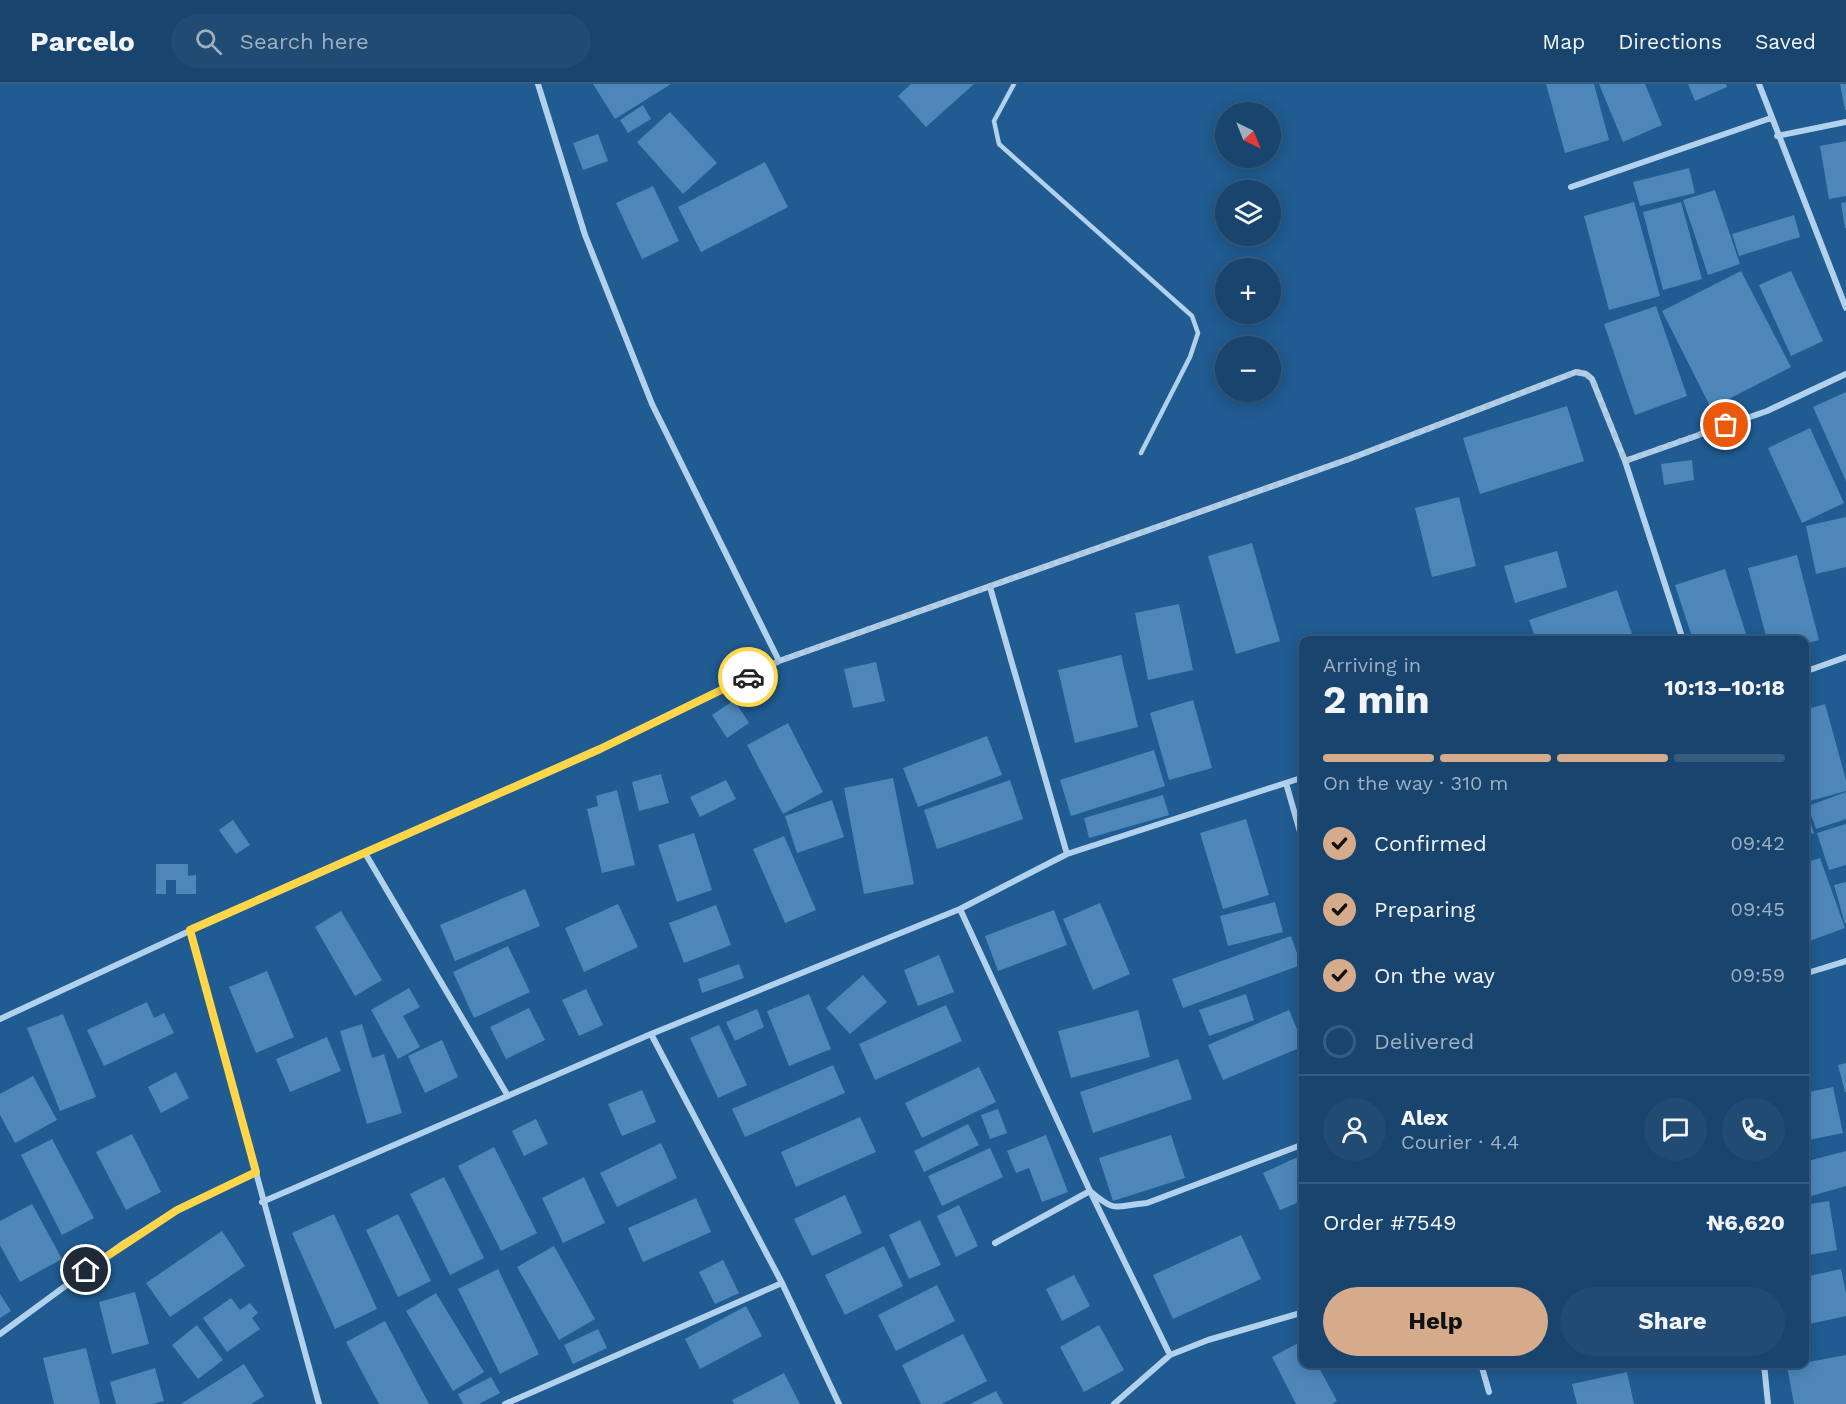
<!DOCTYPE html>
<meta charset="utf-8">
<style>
:root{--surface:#18446d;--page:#214b72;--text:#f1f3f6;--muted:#9fb0c2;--line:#365c80;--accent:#d6ab8b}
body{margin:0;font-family:"Work Sans",sans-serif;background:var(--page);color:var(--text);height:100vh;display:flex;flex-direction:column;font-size:22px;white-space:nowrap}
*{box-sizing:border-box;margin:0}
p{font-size:20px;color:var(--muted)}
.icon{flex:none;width:33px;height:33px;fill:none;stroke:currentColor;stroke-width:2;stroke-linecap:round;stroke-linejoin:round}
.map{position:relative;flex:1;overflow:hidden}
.side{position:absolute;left:1299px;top:552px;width:510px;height:732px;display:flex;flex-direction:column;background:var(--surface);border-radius:12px;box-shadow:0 3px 15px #0003,0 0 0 2px var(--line)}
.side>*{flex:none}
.needle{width:39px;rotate:137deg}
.fabs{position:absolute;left:1215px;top:18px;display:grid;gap:12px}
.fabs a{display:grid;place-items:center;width:66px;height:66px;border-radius:50%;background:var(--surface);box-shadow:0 3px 15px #0003,0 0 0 2px var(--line);font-size:30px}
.pin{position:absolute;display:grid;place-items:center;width:51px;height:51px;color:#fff;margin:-26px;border:3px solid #fff;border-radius:50%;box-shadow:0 2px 6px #0007}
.courier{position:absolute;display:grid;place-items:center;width:60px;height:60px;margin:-30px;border:4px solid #ffd54a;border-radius:50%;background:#fff;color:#222;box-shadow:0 2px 8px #0007}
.head em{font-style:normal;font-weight:700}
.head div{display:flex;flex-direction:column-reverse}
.head{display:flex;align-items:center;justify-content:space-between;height:102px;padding:0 24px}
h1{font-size:39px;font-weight:700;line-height:45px}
.bar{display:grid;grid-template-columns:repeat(4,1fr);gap:9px 6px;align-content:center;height:72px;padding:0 24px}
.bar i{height:8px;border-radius:4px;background:var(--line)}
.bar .on{background:var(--accent)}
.bar p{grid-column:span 4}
.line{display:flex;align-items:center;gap:15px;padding:0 24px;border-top:2px solid var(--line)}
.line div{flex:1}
.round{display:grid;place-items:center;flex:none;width:63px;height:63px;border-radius:32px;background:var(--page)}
ol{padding:0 24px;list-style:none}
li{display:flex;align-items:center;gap:18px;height:66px}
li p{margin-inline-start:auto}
li .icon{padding:6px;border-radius:50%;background:var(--accent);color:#111;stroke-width:4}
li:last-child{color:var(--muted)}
li i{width:33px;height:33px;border:3px solid var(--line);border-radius:50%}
.primary-button{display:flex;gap:12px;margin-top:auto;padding:12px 24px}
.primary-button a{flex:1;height:69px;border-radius:36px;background:var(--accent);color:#111;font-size:24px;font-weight:700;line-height:69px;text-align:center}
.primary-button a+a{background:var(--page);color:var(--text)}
header{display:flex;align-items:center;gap:36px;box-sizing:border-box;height:84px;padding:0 30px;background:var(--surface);border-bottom:2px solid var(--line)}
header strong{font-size:28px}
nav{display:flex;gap:33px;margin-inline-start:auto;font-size:21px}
.search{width:420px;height:54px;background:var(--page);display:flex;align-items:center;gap:15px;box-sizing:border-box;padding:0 21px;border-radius:33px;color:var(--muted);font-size:22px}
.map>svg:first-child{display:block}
.building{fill:#4d87ba}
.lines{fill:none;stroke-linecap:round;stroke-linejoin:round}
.service{stroke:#b2d1ed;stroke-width:4.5}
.minor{stroke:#b2d1ed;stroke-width:6}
.done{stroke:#b1c6d8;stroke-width:6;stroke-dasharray:0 10.8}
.route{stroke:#ffd54a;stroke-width:8}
</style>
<header>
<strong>Parcelo</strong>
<div class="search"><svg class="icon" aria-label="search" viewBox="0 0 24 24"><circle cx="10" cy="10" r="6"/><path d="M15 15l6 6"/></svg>Search here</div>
<nav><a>Map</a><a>Directions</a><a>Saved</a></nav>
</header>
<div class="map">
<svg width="1846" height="1320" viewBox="0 0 1846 1320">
<rect width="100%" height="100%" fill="#205b91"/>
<path class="building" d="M593,0H671L615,35Z
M911,0H974L926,43L898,12Z
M1546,0H1594L1609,56L1565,69Z
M1599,0H1645L1662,41L1623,58Z
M1688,0H1726L1727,3L1695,17Z
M1840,0H1846V26H1845Z
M643,21L651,35L628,49L620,36Z
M670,28L717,79L683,110L637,58Z
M598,50L608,77L583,86L573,59Z
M1846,57V112L1829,115L1820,62Z
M765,78L788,123L701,168L678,123Z
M1689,84L1695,109L1640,122L1633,98Z
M653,102L679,157L642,175L616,119Z
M1715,106L1740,180L1708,191L1683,116Z
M1634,118L1660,212L1609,226L1584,132Z
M1681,118L1702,195L1663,206L1643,128Z
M1846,118V144H1845L1841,119Z
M1794,131L1800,153L1739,172L1732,150Z
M1741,187L1791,283L1711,324L1662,227Z
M1791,187L1823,257L1791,272L1759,201Z
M1656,222L1687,312L1635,331L1604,240Z
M1846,308V397L1813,323Z
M1567,322L1584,377L1480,410L1463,354Z
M1810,344L1844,419L1802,439L1768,364Z
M1692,376L1694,396L1664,401L1661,380Z
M1459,413L1476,482L1432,493L1415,424Z
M1846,433V483L1816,490L1806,442Z
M1252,459L1280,557L1236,570L1208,472Z
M1557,467L1567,503L1515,519L1504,482Z
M1797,471L1819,556L1804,560V556H1767L1748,484Z
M1725,485L1748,556H1693L1675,501Z
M1617,506L1632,550L1612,556H1536L1529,536Z
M1179,520L1193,586L1148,596L1135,529Z
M1121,571L1138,643L1075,659L1058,586Z
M876,578L885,617L853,624L844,585Z
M734,616L749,639L727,654L712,631Z
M1193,616L1212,684L1169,696L1150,629Z
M1825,620L1846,696V707L1806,718L1804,626Z
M788,639L823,708L783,730L747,661Z
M987,652L1002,691L918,723L903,684Z
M1154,666L1165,702L1071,732L1060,696Z
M661,690L669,719L639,727L632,698Z
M893,694L914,800L864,810L844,704Z
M726,696L736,715L700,733L690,713Z
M1010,696L1023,735L937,765L924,726Z
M617,706L635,781L602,789L587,725L598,722L596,712Z
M1846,708V735L1816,745L1808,722Z
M1163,711L1169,731L1089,754L1084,734Z
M832,716L844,753L797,769L785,732Z
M1804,720L1814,749L1804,752Z
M1246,735L1269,811L1223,825L1200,749Z
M233,736L250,761L236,770L219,746Z
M1846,740V781L1829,786L1817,749Z
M694,749L712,806L677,818L658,761Z
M784,752L816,826L785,839L753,765Z
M1820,774L1845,844L1804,859V779Z
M156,780H188V792L196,791V810H176V796H166V810H156Z
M1846,798V839L1845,840L1834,801Z
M525,805L540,842L455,877L440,841Z
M1275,818L1283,848L1228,862L1220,832Z
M1100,819L1130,890L1093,906L1063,835Z
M618,820L638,863L584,888L565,844Z
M716,821L731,861L684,879L669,839Z
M1054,826L1067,861L998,887L985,852Z
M341,827L382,896L355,912L315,843Z
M1291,852L1301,881L1183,924L1172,895Z
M508,862L530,908L474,934L453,888Z
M939,871L954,908L918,922L904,886Z
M739,880L744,894L702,909L698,895Z
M267,887L294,953L256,969L229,903Z
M863,891L887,918L850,950L826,924Z
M409,904L420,923L403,932L420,963L398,975L371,926Z
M586,905L603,941L579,952L562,916Z
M809,910L831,965L789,982L767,927Z
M1246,910L1254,936L1209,952L1199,926Z
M147,918L154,934L164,929L174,949L104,982L87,946Z
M946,921L962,957L875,996L859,960Z
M529,924L545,956L506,975L490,943Z
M757,925L764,943L735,957L726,938Z
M1138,926L1150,973L1071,994L1058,947Z
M1289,926L1304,962L1223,996L1208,961Z
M63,930L96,1013L60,1027L27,944Z
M362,940L372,974L384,970L402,1029L367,1040L340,947Z
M719,941L747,1001L718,1014L690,954Z
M327,953L341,987L290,1008L276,975Z
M442,956L458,993L425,1009L408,972Z
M1178,975L1192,1015L1093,1049L1080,1008Z
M1846,979V1008H1845L1838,981Z
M833,981L845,1009L745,1053L732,1025Z
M979,983L996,1018L922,1054L905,1019Z
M176,988L189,1014L161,1029L148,1003Z
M33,992L57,1036L15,1059L0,1031V1010Z
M1833,1003L1843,1049L1804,1057V1009Z
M642,1006L656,1038L622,1052L608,1020Z
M998,1025L1007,1049L990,1055L981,1031Z
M860,1033L876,1068L796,1103L781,1068Z
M536,1035L548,1060L524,1072L512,1047Z
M968,1040L979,1061L924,1088L914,1067Z
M132,1050L161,1108L126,1126L96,1068Z
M1046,1051L1068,1108L1042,1118L1029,1084L1016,1089L1007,1067Z
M1171,1051L1185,1094L1113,1117L1099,1074Z
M52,1055L94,1134L62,1151L21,1071Z
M661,1059L677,1094L617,1123L600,1089Z
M494,1063L537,1149L501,1167L458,1082Z
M990,1064L1003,1093L942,1122L928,1092Z
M1846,1067V1102L1804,1114V1078Z
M1304,1070V1116L1280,1126L1263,1089Z
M444,1093L484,1174L450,1191L410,1110Z
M584,1093L605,1139L563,1159L542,1114Z
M845,1111L862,1149L812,1172L794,1135Z
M696,1114L711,1148L643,1178L628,1144Z
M1829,1117L1837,1166L1804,1172V1121Z
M32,1120L62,1175L20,1198L0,1161V1137Z
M959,1121L978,1162L956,1173L937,1132Z
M334,1130L377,1225L335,1245L292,1149Z
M398,1130L431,1197L398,1213L366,1146Z
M920,1136L941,1181L909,1195L889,1151Z
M222,1147L245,1182L170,1233L146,1199Z
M1241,1151L1261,1195L1173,1235L1153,1191Z
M554,1162L595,1235L559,1256L517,1183Z
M884,1162L903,1202L845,1231L825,1191Z
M723,1176L739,1209L715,1220L699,1188Z
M498,1185L539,1270L500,1290L458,1205Z
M1841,1185L1846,1209V1232L1805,1241L1804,1193Z
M1074,1191L1090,1222L1062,1237L1046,1205Z
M937,1201L955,1237L896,1267L878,1231Z
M135,1208L149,1260L112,1270L99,1218Z
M436,1209L484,1288L453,1307L406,1227Z
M0,1210L11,1227L0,1234Z
M231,1214L240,1226L250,1219L258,1229L252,1234L260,1245L227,1268L203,1234Z
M746,1222L762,1252L700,1285L685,1255Z
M385,1237L429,1320H379L346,1258Z
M197,1241L223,1276L198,1295L172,1261Z
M1099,1241L1124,1286L1084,1308L1060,1263Z
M598,1245L607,1264L573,1280L564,1261Z
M963,1250L987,1297L942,1320H921L902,1281Z
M1304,1256V1280H1317L1337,1317L1332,1320H1296L1272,1273Z
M86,1264L100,1320H54L43,1274Z
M1846,1271V1320H1794L1787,1282Z
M244,1280L264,1312L251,1320H181Z
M155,1284L164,1317L153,1320H116L110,1298Z
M1627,1288L1634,1320H1577L1572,1300Z
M784,1289L800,1320H734L732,1316Z
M491,1293L500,1309L479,1320H463L458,1310Z
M996,1307L1003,1320H970Z"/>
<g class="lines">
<path class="service" d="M1014,0L994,37L999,60L1192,232L1198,249L1190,273L1141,369"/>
<path class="minor" d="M538,0L585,151L652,320L779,577
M1759,0L1846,224
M1777,52L1846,38
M1571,103L1771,34
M1625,377L1767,327L1846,290
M990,503L1067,770
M1804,588L1846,573
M1286,699L1304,762
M365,769L508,1012
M960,825L1090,1107L1170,1271L1208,1256L1304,1228
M190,846L319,1320
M1804,890L1846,877
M0,935L239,824L600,665L779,577L1349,375L1576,288L1586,290L1592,295L1625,377L1683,556
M651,950L782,1199L839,1320
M262,1118L651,950L960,825L1067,770L1304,693
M995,1159L1090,1107C1118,1131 1115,1121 1147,1119L1304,1060
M0,1250L124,1159L177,1126L256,1088
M1481,1280L1489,1308
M1764,1280L1768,1320
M505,1320L782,1199
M1114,1320L1170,1271"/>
</g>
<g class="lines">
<path class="done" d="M748,593L779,577L1349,375L1576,288L1586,290L1592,295L1625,377L1726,341"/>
<path class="route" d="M86,1186L177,1126L256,1088L190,846L600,665L748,593"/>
</g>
</svg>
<div class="fabs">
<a><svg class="needle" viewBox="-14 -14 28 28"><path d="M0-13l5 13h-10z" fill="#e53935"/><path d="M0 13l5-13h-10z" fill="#9fb0c2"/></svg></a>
<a><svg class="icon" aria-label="layers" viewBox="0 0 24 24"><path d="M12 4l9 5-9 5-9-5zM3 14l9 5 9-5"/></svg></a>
<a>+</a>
<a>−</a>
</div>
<div class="pin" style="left:1726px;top:341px;background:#ea580c"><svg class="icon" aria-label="bag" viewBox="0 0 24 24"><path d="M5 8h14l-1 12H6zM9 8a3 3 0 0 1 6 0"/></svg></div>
<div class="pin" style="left:86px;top:1186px;background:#1f2937"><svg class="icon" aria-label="home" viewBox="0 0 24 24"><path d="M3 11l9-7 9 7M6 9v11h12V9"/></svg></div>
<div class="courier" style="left:748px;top:593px"><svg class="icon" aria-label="car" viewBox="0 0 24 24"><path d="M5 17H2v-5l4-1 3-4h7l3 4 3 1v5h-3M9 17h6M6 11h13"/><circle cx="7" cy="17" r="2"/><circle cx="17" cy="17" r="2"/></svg></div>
<section class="side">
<div class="head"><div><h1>2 min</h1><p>Arriving in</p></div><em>10:13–10:18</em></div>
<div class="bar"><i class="on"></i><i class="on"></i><i class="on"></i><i></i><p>On the way · 310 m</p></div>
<ol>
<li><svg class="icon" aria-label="check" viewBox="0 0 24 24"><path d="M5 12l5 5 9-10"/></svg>Confirmed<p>09:42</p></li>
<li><svg class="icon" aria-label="check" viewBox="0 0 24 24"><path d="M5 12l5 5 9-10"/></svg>Preparing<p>09:45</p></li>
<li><svg class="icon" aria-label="check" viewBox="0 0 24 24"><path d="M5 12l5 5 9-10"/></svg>On the way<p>09:59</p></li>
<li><i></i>Delivered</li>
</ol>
<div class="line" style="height:108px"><a class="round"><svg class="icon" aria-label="person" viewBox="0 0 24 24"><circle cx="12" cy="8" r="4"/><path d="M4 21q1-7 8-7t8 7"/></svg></a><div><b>Alex</b><p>Courier · 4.4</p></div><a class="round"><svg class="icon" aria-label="chat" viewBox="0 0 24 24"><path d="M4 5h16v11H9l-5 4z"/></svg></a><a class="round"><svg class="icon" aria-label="phone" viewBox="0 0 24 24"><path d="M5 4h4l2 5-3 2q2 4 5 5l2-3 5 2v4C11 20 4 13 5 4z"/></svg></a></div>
<div class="line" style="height:78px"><div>Order #7549</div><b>₦6,620</b></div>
<div class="primary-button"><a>Help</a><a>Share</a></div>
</section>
</div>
